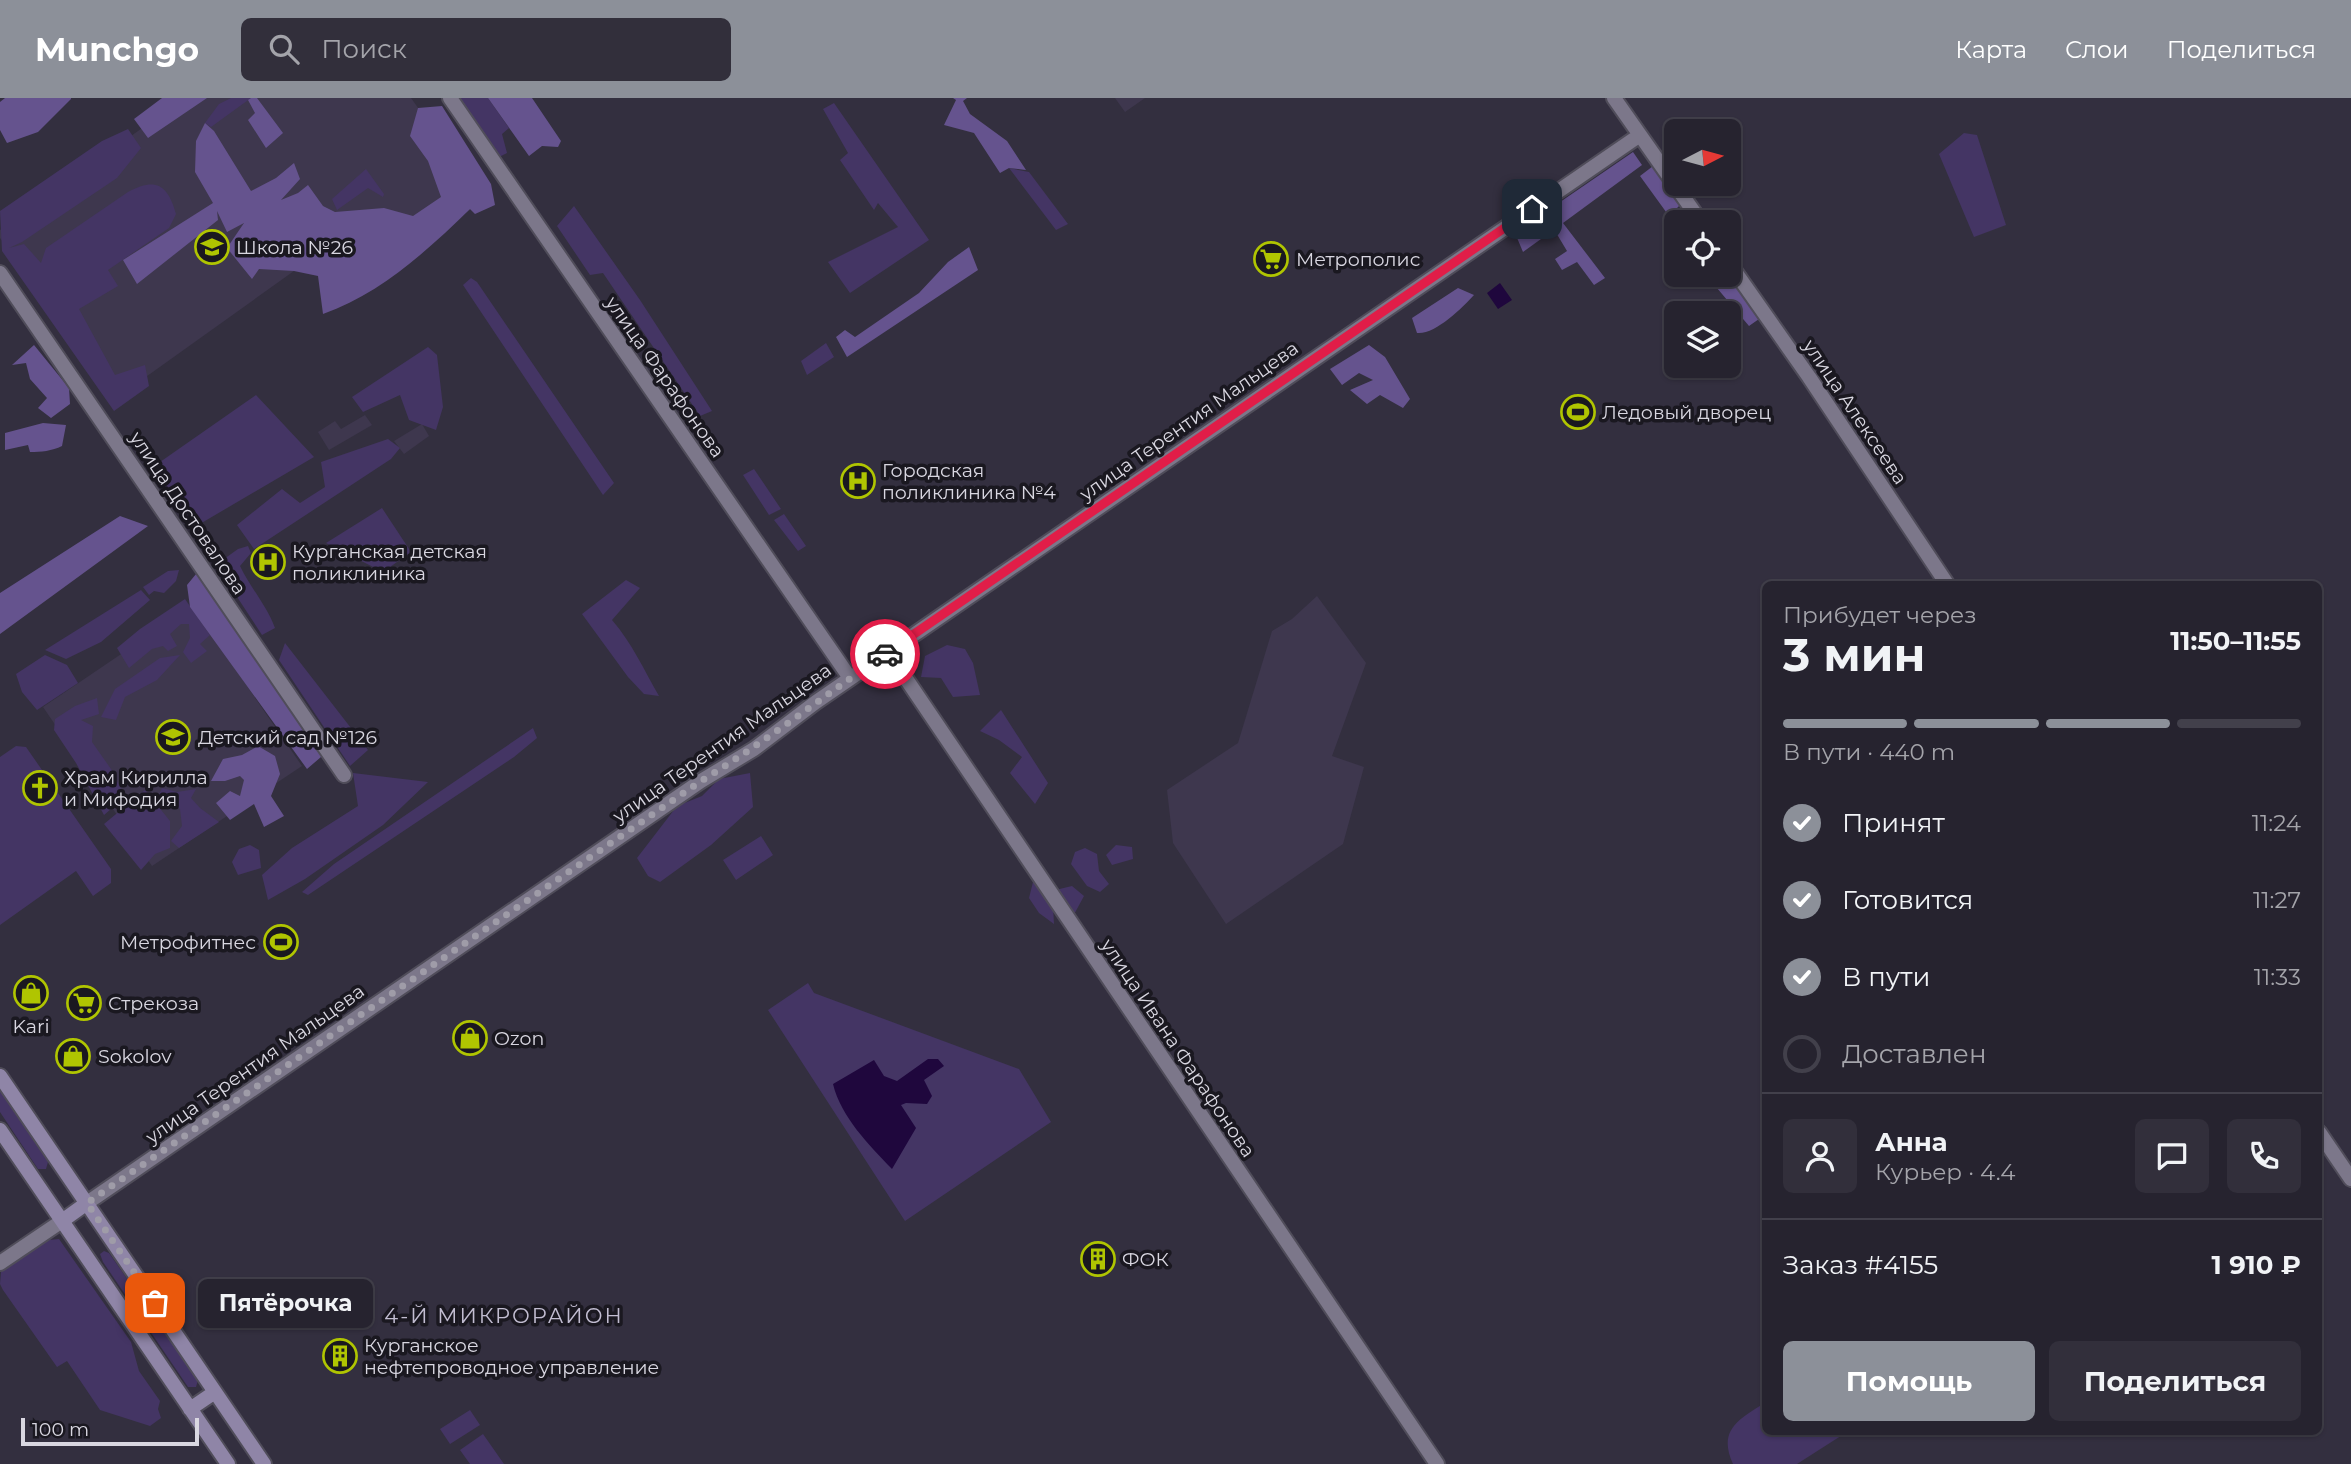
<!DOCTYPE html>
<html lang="ru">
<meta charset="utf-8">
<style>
:root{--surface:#26232f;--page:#322f3b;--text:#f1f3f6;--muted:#a4a4aa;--line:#42404b;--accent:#8c9099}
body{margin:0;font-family:Montserrat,sans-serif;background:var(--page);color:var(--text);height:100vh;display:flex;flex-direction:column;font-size:26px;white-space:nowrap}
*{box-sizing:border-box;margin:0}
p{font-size:23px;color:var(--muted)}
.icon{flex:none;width:38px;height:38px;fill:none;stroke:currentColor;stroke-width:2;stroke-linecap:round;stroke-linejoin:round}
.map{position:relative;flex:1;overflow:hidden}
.panel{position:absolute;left:1762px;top:483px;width:560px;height:854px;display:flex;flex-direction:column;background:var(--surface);border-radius:10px;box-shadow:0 2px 5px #0004,0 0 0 2px var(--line)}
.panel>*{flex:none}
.needle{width:46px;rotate:84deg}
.buttons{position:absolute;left:1664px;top:21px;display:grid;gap:14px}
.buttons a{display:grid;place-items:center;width:77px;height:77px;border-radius:10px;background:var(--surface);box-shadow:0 2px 5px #0004,0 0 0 2px var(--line);font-size:35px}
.scale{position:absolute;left:21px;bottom:18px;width:178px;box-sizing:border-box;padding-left:7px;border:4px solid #d9d7e1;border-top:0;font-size:19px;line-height:24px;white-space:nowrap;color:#d9d7e1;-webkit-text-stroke:5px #1a1820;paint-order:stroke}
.pin{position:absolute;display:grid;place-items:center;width:60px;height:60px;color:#fff;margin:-30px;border-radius:14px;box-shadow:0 4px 10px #0006}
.courier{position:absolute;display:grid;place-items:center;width:70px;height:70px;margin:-35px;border:5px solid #e11d48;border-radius:50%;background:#fff;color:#222;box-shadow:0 2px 9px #0007}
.bubble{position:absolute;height:49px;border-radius:10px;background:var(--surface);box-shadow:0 2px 5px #0004,0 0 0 2px var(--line);font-size:23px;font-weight:700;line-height:49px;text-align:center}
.overview em{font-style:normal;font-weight:700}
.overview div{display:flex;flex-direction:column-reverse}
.overview{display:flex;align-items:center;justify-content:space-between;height:119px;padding:0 21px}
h1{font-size:46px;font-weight:700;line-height:52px}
.bar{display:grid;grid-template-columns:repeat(4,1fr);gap:10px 7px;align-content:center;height:84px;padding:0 21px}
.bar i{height:9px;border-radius:5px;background:var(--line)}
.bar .active{background:var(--accent)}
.bar p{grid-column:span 4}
.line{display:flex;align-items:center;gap:18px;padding:0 21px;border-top:2px solid var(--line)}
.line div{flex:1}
.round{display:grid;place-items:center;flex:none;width:74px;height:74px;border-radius:10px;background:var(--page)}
ol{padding:0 21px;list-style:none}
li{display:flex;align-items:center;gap:21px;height:77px}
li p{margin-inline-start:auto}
li .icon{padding:7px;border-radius:50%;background:var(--accent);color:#fff;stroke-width:4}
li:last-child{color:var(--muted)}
li i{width:38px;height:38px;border:4px solid var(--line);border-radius:50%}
.button{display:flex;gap:14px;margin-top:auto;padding:14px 21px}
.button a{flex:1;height:80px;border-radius:10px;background:var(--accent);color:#fff;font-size:28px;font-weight:700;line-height:80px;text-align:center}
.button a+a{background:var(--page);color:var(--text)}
header{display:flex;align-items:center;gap:42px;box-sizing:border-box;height:98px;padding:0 35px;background:var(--accent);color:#fff}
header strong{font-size:33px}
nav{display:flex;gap:38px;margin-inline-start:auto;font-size:24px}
.search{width:490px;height:63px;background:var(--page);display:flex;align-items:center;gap:18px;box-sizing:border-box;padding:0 24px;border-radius:10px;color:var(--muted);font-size:26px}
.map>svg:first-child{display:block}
.built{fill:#3e374e}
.green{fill:#443564}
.forest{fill:#65538e}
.water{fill:#1f073d}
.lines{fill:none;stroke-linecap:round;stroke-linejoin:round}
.minor-casing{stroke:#504d5a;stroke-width:18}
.tertiary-casing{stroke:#504d5a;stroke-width:18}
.secondary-casing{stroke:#504d5a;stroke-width:18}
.minor{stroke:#7c778a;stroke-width:14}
.tertiary{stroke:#7c778a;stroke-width:14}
.secondary{stroke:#8f85a7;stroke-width:14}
.done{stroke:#9f9ca8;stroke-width:7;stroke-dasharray:0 12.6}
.route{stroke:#e11d48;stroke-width:9}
.labels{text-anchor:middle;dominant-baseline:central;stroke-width:7;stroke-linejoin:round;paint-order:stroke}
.poi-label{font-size:19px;fill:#d9d7e1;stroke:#1a1820;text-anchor:start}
.street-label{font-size:19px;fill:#d9d7e1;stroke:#1a1820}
.neighbourhood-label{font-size:21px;letter-spacing:2px;fill:#c2bdd1;stroke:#1a1820}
</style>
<header>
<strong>Munchgo</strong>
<div class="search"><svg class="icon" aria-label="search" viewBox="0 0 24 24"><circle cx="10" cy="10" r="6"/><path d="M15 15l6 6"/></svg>Поиск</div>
<nav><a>Карта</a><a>Слои</a><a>Поделиться</a></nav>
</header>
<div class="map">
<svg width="2351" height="1366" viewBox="0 0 2351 1366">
<rect width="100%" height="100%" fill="#332f3f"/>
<path class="built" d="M184,0H411L484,102L346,200L315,158L115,301L0,140V132Z
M1115,0H1145L1125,14Z
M365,317L372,327L329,352L318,334L335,323L341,331Z
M422,326L429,338L404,356L394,343Z
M1317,498L1366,565L1332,658L1364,669L1343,746L1226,826L1173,745L1167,692L1238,645L1272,533L1292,521Z
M192,508L302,668L152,768L43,609Z"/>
<path class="green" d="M231,0H251L211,29L205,25L219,6Z
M454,0H488L509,30L502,36L507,55L497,60Z
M834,5L929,142L850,195L828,164L898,129L878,105L874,112L840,62L848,55L823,11Z
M128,31L141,50L117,80L22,144L9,150L24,146L41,165L46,150L128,94C156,79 168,87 176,116L169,130L108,172L118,188L79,211L115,277L145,267L149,288L114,313L2,153L0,113L102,43Z
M1964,35L1977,37L2006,127L1974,139L1939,56Z
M1009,70L1029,74L1068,126L1056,132Z
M366,71L384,96L383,99L368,90L337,112L332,101Z
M574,108L640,202L712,313L700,318L603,175L590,177L557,128Z
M471,180L477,184L614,385L603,397L463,187Z
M826,245L834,259L807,277L801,263Z
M428,249L437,257L443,309L436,332L409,322L400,297L363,314L352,299Z
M256,297L314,359L193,430L150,371Z
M388,341L400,350L391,361L254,451L237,427L282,391L300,405L325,389L321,364Z
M754,371L781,411L769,417L743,377Z
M382,410L411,454L383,474L326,445Z
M784,416L806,448L798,453L774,422Z
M248,448L251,455L240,468C250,489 267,508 275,530L262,537L222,476L224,461L238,451Z
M179,472L176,483L164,495L154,493L149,497L143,489L168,473Z
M626,482L640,490L612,522C632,545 644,572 659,598L644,596L628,579L582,516Z
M141,492L150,502L101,544L66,561L45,552Z
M185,501L210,537L200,546L207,553L191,565L183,554L190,540L189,526H181L170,536L177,548L168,553L163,548L152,551L129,570L117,550L140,531Z
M285,545L368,652L350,668L279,562Z
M947,547L965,551L973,565L980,597L953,599L941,580L921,579L925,558Z
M45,557L67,567L78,585L37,612L22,594L16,576Z
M180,557L157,582L125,599L116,622L101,619L115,591L160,560Z
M97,600L99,616L81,622L93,628L92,644L111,671L125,699L104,717L76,665L54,632L55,621L75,608Z
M1001,612L1048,685L1035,706L1010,675L1022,659L999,642L980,633Z
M533,630L537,640L514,659L308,797L302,794L334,766Z
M16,648L26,649L111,771V785L93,798L76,773L0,827V659Z
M353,675L428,684L383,727L305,781L268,802L262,777L292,750L358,708Z
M750,675L753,709L711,747L660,784L648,778L637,760L677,708L702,698L719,681Z
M162,690L177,694L196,691L191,700L200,710L219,724L179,750L171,743L182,728L180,711L171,704L157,701Z
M145,692L170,723V750L155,756L141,772L104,726Z
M761,738L773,757L736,782L723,762Z
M250,747L259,752L261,770L238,777L232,764L239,751Z
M1116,747L1132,749L1133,761L1112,767L1106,757Z
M1085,750L1097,756L1099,773L1109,786L1100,794L1087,788L1071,766L1075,754Z
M1033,784L1047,794L1072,788L1084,798L1071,822L1053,808L1054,826L1039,815L1029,800Z
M808,885L814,895L1019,971L1051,1024L905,1123L768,912Z
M0,993L48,1064L46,1071H38L0,1014Z
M59,1141L131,1244L139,1273L160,1303L158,1311L161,1320L150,1328L100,1312L67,1263L57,1269L3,1192L0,1186L1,1174L49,1142Z
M104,1153L109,1155L198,1282L196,1289H188L103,1164L100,1156Z
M1766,1304V1334H1847L1797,1366H1733C1717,1331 1740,1321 1766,1304Z
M470,1312L480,1327L450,1346L440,1331Z
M483,1336L504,1366H470L460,1352Z"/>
<path class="forest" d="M5,0H71V1L38,34L7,45L0,32V4Z
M162,0H207L148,40L134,21Z
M251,0H257L283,35L266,50L248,22L255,15L248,2Z
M488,0H532L561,43L558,49L542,48L529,58Z
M953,0H967L963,3L970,16L1007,43L1026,72L1009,70L1000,75L974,35L944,27L956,2Z
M442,8L491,86L495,107L475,116L470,111C427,153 380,196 323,216L318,178L294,173L259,171L252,181L227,150L244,125L227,134L217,113L218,122L137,186L123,162L213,105L195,74L196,43L205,25L214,33L251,93L276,80L294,65L300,81L281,102L298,95L308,87L323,108L335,114L384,110L413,118L441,99L428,63L410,38L418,10Z
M1633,54L1642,67L1563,125L1605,180L1594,187L1577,164L1562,172L1555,161L1567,153L1555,133L1559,128L1523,154L1515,135Z
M1657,65L1681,106L1669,118L1640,78Z
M969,149L978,172L847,259L836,239L845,232L855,239L919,195L948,164Z
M1729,173L1759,221L1749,228L1706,177H1729Z
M1458,190L1474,197C1462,210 1435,237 1417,235L1412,220Z
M34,247L69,290L70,306L51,320L38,310L47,300L30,281L26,265L12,267Z
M1369,247L1385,259L1410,301L1403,310L1380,297L1367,306L1350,292L1373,282L1359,275L1342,287L1330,271Z
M43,325L66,327L62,348C52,353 41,354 30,354L28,347L5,352V335Z
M120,418L148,428L0,536V495Z
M201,470L328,653L307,671L190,509L187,487Z
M258,648L275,658L280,676L271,698L284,718L264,729L254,706L230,722L216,705L230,693L240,698L244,682L240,678L225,683H211L223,661L242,657Z"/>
<path class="water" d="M1500,185L1512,202L1498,211L1487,195Z
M928,961H938L944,968L924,982L932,998L927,1006L906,1005L901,1007L916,1030L892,1071C869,1047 841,1019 833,986L874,962L884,978L897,983Z"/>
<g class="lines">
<g class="minor-casing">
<path id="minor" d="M0,175L344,677"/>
</g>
<g class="tertiary-casing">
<path id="tertiary" d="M450,0L850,580
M1614,0L1701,124
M1729,165L1809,279L1947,486
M888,554L1437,1366
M2319,1034L2351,1081
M87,1105L701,683L754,651L816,604L1640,37
M0,1165L62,1123"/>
</g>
<g class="secondary-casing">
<path id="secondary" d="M0,978L264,1366
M0,1032L228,1366
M62,1123L87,1105
M190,1311L215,1294"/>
</g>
<use href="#minor" class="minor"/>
<use href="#tertiary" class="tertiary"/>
<use href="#secondary" class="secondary"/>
</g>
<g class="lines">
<path class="done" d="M155,1205L87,1105L701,683C765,644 824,598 885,556"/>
<path class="route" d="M885,556L1532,111"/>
</g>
<defs>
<g id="school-ring" transform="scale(1.75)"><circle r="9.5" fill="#1a1820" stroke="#b0c501" stroke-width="1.5"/><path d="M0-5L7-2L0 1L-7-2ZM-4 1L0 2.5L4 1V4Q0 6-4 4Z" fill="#b0c501"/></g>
<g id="supermarket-ring" transform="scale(1.75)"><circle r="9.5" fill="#1a1820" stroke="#b0c501" stroke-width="1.5"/><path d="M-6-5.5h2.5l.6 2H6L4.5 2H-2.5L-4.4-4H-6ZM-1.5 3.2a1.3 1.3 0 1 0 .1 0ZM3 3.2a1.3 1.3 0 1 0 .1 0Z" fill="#b0c501"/></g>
<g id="stadium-ring" transform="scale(1.75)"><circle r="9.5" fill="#1a1820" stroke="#b0c501" stroke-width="1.5"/><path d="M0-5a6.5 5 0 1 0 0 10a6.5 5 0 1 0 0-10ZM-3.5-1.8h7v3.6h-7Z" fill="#b0c501"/></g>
<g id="hospital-ring" transform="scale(1.75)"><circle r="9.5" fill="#1a1820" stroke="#b0c501" stroke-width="1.5"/><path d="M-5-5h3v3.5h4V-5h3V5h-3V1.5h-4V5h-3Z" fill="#b0c501"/></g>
<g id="church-ring" transform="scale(1.75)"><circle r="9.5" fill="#1a1820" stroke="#b0c501" stroke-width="1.5"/><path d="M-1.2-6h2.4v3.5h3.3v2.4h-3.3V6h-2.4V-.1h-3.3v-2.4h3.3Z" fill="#b0c501"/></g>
<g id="shop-ring" transform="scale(1.75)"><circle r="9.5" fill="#1a1820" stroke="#b0c501" stroke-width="1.5"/><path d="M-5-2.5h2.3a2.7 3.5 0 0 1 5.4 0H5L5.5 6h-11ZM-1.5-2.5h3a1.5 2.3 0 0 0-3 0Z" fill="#b0c501"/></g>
<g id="building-ring" transform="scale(1.75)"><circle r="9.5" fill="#1a1820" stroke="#b0c501" stroke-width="1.5"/><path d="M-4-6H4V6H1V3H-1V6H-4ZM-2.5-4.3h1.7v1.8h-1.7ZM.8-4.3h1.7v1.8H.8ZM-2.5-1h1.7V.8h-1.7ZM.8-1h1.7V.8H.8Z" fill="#b0c501"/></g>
</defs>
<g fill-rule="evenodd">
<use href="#school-ring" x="212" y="149"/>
<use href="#supermarket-ring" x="1271" y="161"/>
<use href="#stadium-ring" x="1578" y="314"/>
<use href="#hospital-ring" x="858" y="383"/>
<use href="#hospital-ring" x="268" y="464"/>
<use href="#school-ring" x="173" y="639"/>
<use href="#church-ring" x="40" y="690"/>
<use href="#stadium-ring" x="281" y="844"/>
<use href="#shop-ring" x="31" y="895"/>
<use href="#supermarket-ring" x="84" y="905"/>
<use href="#shop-ring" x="470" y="940"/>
<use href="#shop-ring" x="73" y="958"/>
<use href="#building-ring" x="1098" y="1161"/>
<use href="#building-ring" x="340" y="1258"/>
</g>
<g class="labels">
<g class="poi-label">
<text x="236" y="149">Школа №26</text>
<text x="1296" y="161">Метрополис</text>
<text x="1602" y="314">Ледовый дворец</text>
<text x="882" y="372">Городская<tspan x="882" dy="22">поликлиника №4</tspan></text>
<text x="292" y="453">Курганская детская<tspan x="292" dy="22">поликлиника</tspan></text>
<text x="198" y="639">Детский сад №126</text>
<text x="64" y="679">Храм Кирилла<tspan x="64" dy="22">и Мифодия</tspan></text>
<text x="256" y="844" text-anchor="end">Метрофитнес</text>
<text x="108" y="905">Стрекоза</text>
<text x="31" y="928" text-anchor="middle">Kari</text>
<text x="494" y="940">Ozon</text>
<text x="98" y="958">Sokolov</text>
<text x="1122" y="1161">ФОК</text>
<text x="364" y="1247">Курганское<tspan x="364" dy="22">нефтепроводное управление</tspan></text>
</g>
<g class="street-label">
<text transform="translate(665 279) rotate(55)">улица Фарафонова</text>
<text transform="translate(1855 314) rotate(56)">улица Алексеева</text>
<text transform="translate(1189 323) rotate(-35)">улица Терентия Мальцева</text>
<text transform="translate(188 415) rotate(56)">улица Достовалова</text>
<text transform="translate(722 645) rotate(-35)">улица Терентия Мальцева</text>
<text transform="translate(1178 950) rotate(56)">улица Ивана Фарафонова</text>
<text transform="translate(255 966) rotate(-35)">улица Терентия Мальцева</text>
</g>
<g class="neighbourhood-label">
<text x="504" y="1217">4-Й МИКРОРАЙОН</text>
</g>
</g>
</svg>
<div class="buttons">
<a><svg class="needle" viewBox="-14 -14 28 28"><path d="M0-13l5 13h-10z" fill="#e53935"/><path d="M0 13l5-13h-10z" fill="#a4a4aa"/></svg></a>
<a><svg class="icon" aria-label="locate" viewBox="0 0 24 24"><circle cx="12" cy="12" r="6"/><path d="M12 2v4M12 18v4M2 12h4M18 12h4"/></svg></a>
<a><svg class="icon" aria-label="layers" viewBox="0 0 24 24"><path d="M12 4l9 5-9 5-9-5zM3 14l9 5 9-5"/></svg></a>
</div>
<div class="scale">100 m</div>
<div class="pin" style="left:155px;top:1205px;background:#ea580c"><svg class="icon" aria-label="bag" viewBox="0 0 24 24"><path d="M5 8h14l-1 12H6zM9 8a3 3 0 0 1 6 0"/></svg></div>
<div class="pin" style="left:1532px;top:111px;background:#1f2937"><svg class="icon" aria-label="home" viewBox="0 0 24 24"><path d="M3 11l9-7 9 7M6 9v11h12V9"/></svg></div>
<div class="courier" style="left:885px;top:556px"><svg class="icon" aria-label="car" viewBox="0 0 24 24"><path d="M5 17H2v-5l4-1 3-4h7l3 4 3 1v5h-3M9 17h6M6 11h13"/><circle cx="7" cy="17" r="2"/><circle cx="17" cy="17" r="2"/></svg></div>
<div class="bubble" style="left:198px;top:1181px;width:175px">Пятёрочка</div>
<section class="panel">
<div class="overview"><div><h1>3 мин</h1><p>Прибудет через</p></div><em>11:50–11:55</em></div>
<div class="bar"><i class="active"></i><i class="active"></i><i class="active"></i><i></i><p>В пути · 440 m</p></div>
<ol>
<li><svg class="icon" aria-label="check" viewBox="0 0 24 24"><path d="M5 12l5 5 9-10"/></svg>Принят<p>11:24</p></li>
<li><svg class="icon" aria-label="check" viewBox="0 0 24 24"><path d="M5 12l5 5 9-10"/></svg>Готовится<p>11:27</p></li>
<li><svg class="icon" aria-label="check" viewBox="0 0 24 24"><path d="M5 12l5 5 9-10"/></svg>В пути<p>11:33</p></li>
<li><i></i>Доставлен</li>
</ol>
<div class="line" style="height:126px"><a class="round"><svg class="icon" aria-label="person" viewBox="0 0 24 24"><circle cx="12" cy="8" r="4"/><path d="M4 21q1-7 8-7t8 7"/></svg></a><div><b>Анна</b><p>Курьер · 4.4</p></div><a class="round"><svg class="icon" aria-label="chat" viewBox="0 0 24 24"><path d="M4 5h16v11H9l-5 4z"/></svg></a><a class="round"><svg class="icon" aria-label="phone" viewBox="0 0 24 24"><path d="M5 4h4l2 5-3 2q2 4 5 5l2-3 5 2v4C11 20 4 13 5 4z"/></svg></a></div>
<div class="line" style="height:91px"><div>Заказ #4155</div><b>1 910 ₽</b></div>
<div class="button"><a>Помощь</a><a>Поделиться</a></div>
</section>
</div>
